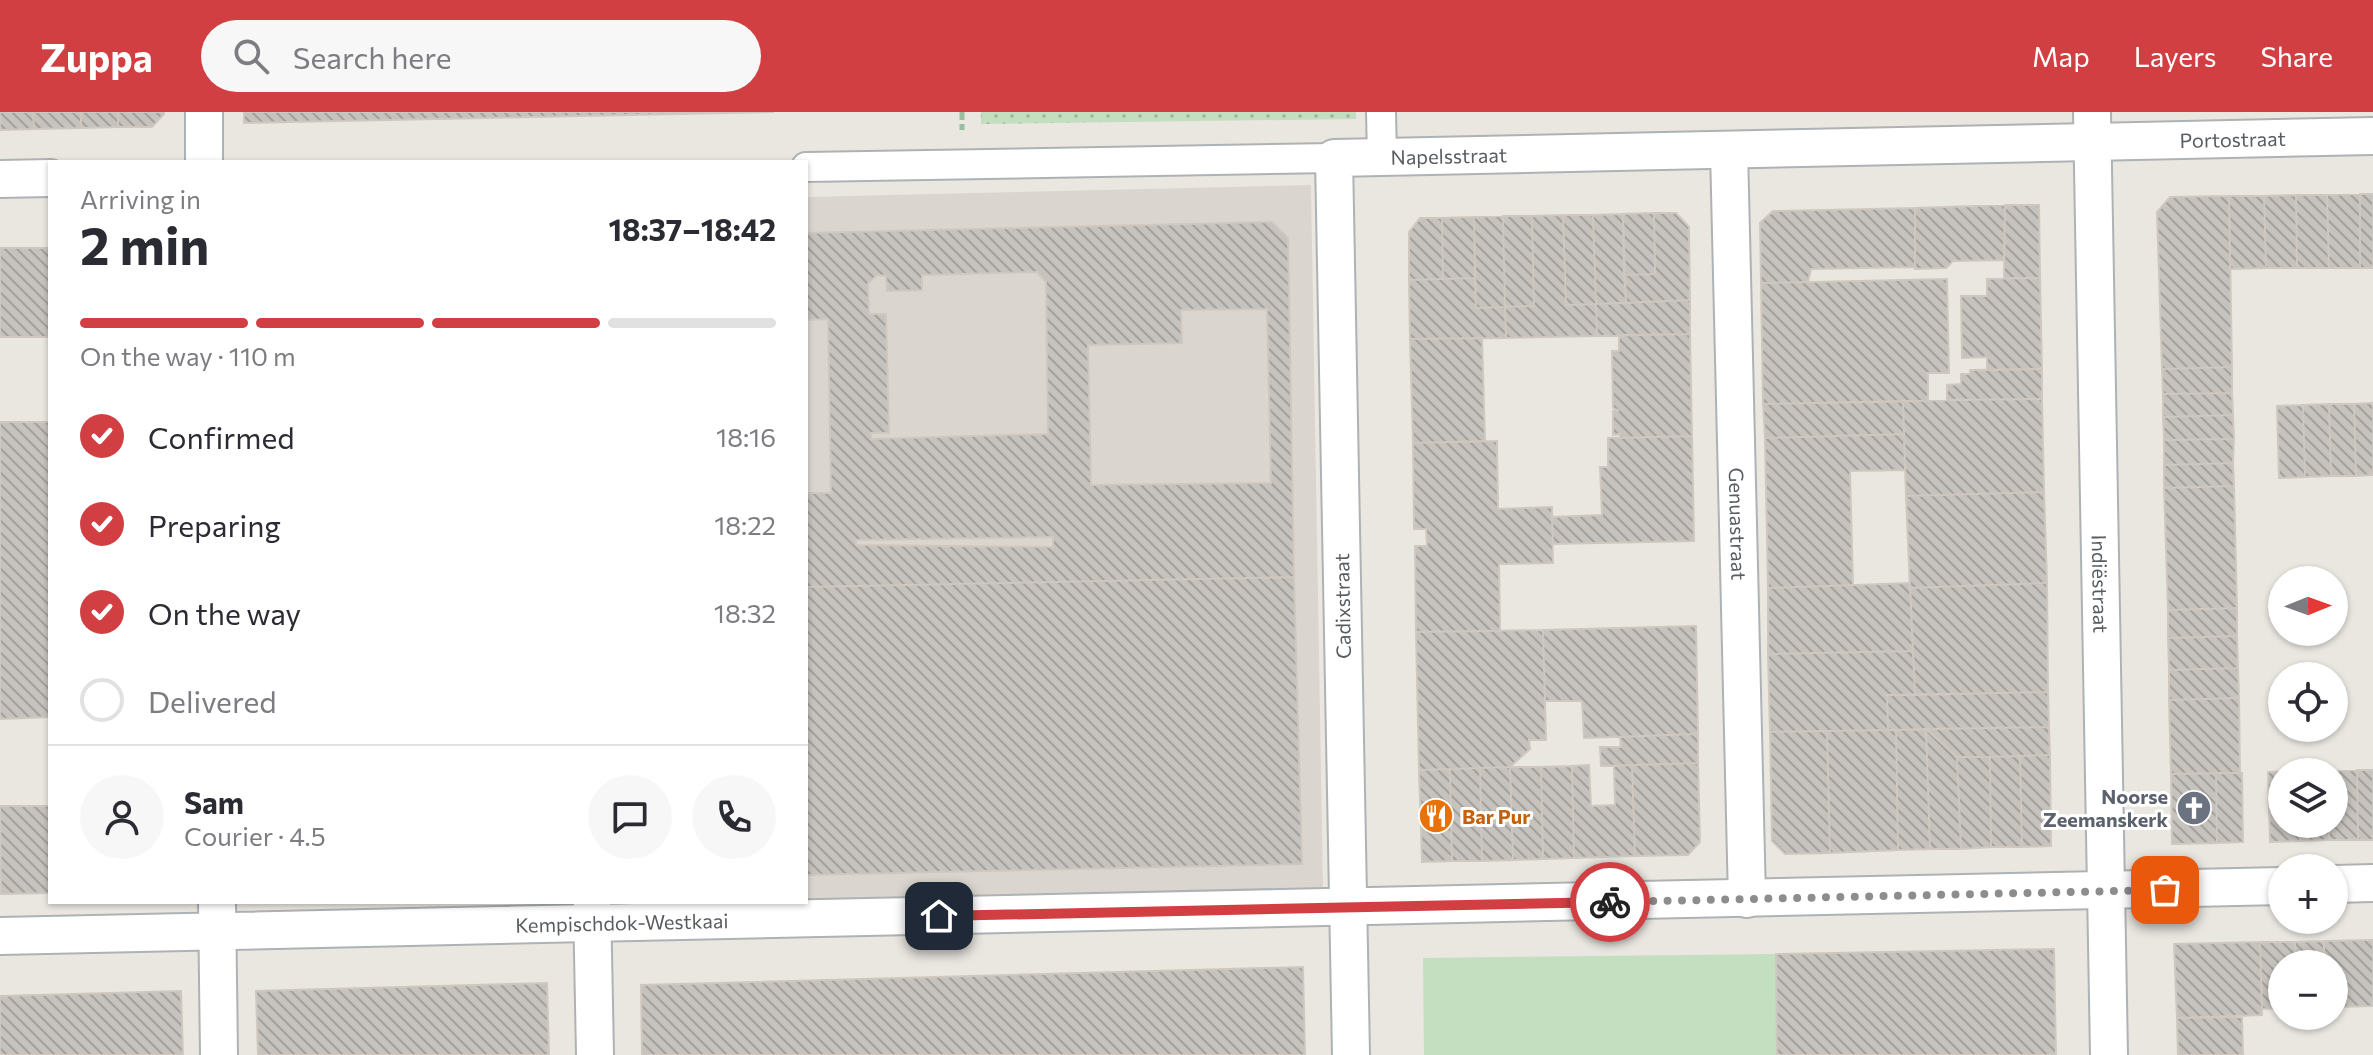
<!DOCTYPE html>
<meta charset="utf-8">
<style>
:root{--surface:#fff;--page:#f7f7f7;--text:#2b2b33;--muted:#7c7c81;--line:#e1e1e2;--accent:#d23f43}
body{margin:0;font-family:Commissioner,sans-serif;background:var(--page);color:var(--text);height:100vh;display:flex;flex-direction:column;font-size:30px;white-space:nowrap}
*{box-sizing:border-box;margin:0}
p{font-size:26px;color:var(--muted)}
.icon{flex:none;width:44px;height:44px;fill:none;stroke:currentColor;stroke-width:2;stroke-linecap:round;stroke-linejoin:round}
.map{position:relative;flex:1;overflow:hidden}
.sheet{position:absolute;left:48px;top:48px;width:760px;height:744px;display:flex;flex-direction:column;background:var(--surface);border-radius:0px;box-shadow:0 2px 6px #0004}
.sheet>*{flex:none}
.needle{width:52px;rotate:89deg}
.buttons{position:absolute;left:2268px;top:454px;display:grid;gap:16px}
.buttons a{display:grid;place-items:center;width:80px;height:80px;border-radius:50%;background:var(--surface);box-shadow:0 2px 6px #0004;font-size:40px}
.pin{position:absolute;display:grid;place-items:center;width:68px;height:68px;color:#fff;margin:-34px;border-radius:16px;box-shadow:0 4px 12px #0006}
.courier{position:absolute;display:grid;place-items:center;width:80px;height:80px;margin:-40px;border:6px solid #d23f43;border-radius:50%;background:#fff;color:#222;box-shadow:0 2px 10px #0007}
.summary em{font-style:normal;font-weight:700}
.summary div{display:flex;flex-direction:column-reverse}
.summary{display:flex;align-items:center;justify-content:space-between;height:136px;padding:0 32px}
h1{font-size:52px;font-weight:700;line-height:60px}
.bar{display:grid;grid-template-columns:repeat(4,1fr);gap:12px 8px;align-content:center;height:96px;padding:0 32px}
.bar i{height:10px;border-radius:6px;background:var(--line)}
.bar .selected{background:var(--accent)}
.bar p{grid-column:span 4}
.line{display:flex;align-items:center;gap:20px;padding:0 32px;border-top:2px solid var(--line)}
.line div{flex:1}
.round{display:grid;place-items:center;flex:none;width:84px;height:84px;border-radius:42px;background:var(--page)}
ol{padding:0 32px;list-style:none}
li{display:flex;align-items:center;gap:24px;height:88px}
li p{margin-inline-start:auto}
li .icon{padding:8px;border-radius:50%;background:var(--accent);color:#fff;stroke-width:4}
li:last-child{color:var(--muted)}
li i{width:44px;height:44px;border:4px solid var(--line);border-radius:50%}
header{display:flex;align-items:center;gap:48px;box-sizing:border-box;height:112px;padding:0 40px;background:var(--accent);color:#fff}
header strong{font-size:38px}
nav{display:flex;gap:44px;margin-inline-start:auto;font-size:28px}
.search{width:560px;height:72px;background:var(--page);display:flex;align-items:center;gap:20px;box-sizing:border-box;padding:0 28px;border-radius:44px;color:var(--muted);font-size:30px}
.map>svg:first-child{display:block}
.education{fill:#dad6cf}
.grass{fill:url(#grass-dots)}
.garden{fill:#c3dfc0}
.building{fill:url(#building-back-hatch);stroke:#cec8c0;stroke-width:2;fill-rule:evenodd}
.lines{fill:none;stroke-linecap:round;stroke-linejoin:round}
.pedestrian-casing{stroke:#aeb2b5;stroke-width:32}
.minor-casing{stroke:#aeb2b5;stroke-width:40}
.path{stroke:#9abfa0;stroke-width:5;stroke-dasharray:8 4;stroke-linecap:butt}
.pedestrian{stroke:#fff;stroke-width:28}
.minor{stroke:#fff;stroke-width:36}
.done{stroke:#8c8d8d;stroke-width:8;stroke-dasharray:0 14.4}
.route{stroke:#d23f43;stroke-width:10}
.labels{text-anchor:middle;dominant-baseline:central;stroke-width:6;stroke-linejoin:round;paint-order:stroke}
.street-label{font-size:20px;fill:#595d60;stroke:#fff}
.worship-label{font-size:20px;font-weight:bold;fill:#5b616d;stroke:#fff;text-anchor:end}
.food-label{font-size:20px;font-weight:bold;fill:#c56008;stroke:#fff;text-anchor:start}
</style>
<header>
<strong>Zuppa</strong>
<div class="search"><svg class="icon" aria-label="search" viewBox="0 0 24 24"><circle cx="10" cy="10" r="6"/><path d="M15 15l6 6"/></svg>Search here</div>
<nav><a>Map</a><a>Layers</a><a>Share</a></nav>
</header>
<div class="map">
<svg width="2373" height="943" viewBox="0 0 2373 943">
<defs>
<pattern id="grass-dots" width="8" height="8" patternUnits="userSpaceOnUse" patternTransform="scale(2)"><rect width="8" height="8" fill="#c3dfc0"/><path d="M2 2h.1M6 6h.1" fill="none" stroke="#a1b89f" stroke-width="1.8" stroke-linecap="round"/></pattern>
<pattern id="building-back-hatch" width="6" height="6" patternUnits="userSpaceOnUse" patternTransform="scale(2)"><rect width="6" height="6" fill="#c6c2bd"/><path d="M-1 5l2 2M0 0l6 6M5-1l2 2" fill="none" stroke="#a4a19d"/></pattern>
</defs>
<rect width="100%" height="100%" fill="#eae7e1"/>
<path class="education" d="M1311,73L1323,777L806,788V85Z"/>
<path class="grass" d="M981,0H1356V7L981,12Z"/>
<path class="garden" d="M1776,842L1777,943H1424L1423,846Z"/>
<path class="building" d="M0,0H33L34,17L0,18Z
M33,0H81V16L34,17Z
M81,0H118V15L81,16Z
M118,0H164V2L152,15H118Z
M244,0H774L244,11Z
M2360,82H2373V156H2360Z
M2360,82V156H2329L2327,83Z
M2296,83L2297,156H2266L2264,84Z
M2296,83H2327L2329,156H2297Z
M2229,84L2232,255L2162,257L2157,100L2170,85Z
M2229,84H2264L2266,156L2230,157Z
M2005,93L2004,148L1953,149L1946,156L1915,157V96Z
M2005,93H2039L2040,166H2004Z
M1915,96V155L1811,157L1808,170L1761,171L1760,111L1773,99Z
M1654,101L1655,162L1624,163L1623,102Z
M1654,101H1676L1689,115L1690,188L1626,191L1624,163L1655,162Z
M1623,102L1626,191L1596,192L1593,103Z
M1563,103L1566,193L1596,192L1597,224L1506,226L1505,195L1534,194L1532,104Z
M1563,103H1593L1596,192L1566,193Z
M1503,104L1505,195L1476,196L1474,105Z
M1503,104H1532L1534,194L1505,195Z
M1474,105L1475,166L1443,167L1442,106Z
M1420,106H1442L1443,167L1409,168V120Z
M1272,110L1288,126L1294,465L806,475V381H831L828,207L806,208V121ZM1037,160L1046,170L1048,322L871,327V321H889L886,202H869L868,172L877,163L886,164L887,179L922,178V163ZM1267,197L1271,371L1091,373L1088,233L1182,231L1181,198ZM1053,425V435L856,433V428Z
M0,136H50V225H0Z
M1475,166L1476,196L1505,195L1506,226L1410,227L1409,168Z
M2040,166L2042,257L1987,258V245L1962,246L1961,184H1987V167Z
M1947,167L1949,261H1928V289L1763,292L1761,171Z
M1690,188V222L1597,224L1596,192Z
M1690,222L1692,324L1620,326V322L1613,323V299H1619L1613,296L1612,239H1619V223Z
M1482,226L1485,329L1413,331L1410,227Z
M2232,255V281L2163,282L2162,257Z
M2042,257V287L1947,288V273L1961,272V262H1970V258Z
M2232,281L2233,303L2163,305V282Z
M2042,287L2044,380L1906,384L1903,289Z
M1903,289L1904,322L1765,326L1763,292Z
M2373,291V363L2356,364L2354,292Z
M2329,292L2331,364L2305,365L2303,293Z
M2329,292H2354L2356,364H2331Z
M2303,293L2305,365L2279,366L2277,294Z
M2233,303L2234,327L2164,328L2163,305Z
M0,310H50V605L0,607Z
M1904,322L1905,358L1850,359L1853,473L1768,476L1765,326Z
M1692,324L1694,429L1553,432L1552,405L1602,403L1600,355H1608V326Z
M2234,327L2233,351L2164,353V328Z
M1497,329L1498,397L1552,395L1553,451L1499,452L1500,519L1416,520L1415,434H1427L1426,417H1414L1413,331Z
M2233,351L2234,374L2164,376V353Z
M2234,374L2237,496L2168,498L2164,376Z
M2044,380L2047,471L1910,476L1906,384Z
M1294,465L1302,752L806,763V475Z
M1910,471L1913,539L1768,542V476Z
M2047,471L2048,580L1915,583L1910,476Z
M2237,496V524L2168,526V498Z
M1696,514L1698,622L1584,626L1582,589H1545L1543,518Z
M1543,518L1546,628H1529L1530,637L1510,655L1419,658L1416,520Z
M2237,524L2238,556L2169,558L2168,526Z
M1913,539L1915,583H1887L1888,618L1770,620L1768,542Z
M2238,556L2239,586L2169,588V558Z
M2048,580L2049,615L1888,618L1887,583Z
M2239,586L2240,661L2171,662L2169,588Z
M2049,615L2050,643L1990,645H1957L1926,617Z
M1926,617L1957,645L1961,737H1930Z
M1926,617L1930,737L1898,738L1896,618Z
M1896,618L1898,738L1830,741L1827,619Z
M1827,619L1830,741L1785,742L1772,729L1770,620Z
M1698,622V651L1601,654L1600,635H1621L1620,625Z
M2050,643L2051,734L2022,735L2020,644Z
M2020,644L2022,735H1991L1990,645Z
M1957,645H1990L1991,735L1961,737Z
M1698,651L1700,730L1688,743L1635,744L1632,653Z
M1589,653L1591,694L1615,693L1614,654L1632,653L1635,744L1574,746L1572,654Z
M1572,654L1574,746L1543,747L1541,655Z
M1510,655L1513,748L1482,749L1480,656Z
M1510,655H1541L1543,747L1513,748Z
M1480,656L1482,749H1452L1450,657Z
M1450,657L1452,749L1422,750L1419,658Z
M2357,658L2358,728H2329V712H2334V660L2327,659Z
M2357,658H2373V728H2358Z
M2298,659L2282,660V712H2300V729L2270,730L2268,660Z
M2216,661L2217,731L2172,732L2171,662Z
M2216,661H2242L2243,730L2217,731Z
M0,694H50V781L1,782Z
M2300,712H2329V728L2300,729Z
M2373,828V894L2334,895V852H2324V829Z
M2324,829V852H2295V830Z
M2260,830H2295V852H2282V896L2262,897Z
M2260,830L2262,903L2177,906L2174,832Z
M2054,837L2056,943H1777L1776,842Z
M1303,855L1305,943H642L641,873Z
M547,871L549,943H258L256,879Z
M181,879L183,943H0V884Z
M2242,905L2243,943H2178L2177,906Z"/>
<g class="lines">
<g class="pedestrian-casing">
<path id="pedestrian" d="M1381,0L1382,45
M806,55L1334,46"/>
</g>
<g class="minor-casing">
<g id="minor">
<path d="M204,0V50"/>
<path id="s1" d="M2092,0L2109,943"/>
<path id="s2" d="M1729,38L1747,787"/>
<path d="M0,67L50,66"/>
<path d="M2334,772L2373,771"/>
<path d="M217,790L219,943"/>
<path d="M592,790L595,943"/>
<path id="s3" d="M0,824L2282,774"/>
<path id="s4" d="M1351,943L1334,46L2373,24"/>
</g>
</g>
<path class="path" d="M962,0V18"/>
<use href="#pedestrian" class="pedestrian"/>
<use href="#minor" class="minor"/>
</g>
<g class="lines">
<path class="done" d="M1610,790L2165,778"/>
<path class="route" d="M939,804L1610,790"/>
</g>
<defs>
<g id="church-disc" transform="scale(1.8)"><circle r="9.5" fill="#6b7280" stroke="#fff"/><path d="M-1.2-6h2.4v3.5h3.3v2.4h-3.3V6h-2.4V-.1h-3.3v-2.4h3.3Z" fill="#fff"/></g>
<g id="restaurant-disc" transform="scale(1.8)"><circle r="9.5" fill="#e8710a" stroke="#fff"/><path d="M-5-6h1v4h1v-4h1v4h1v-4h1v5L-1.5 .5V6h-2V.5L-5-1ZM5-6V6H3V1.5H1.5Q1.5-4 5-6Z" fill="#fff"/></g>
</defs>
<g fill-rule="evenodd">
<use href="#church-disc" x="2194" y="696"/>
<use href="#restaurant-disc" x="1436" y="704"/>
</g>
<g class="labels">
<g class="street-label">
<text stroke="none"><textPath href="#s4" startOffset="1796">Portostraat</textPath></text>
<text stroke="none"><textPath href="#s4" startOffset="1012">Napelsstraat</textPath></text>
<text stroke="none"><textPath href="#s2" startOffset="374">Genuastraat</textPath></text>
<text stroke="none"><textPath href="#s1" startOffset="472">Indiëstraat</textPath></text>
<text transform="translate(1342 494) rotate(-91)">Cadixstraat</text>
<text stroke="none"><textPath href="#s3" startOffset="622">Kempischdok-Westkaai</textPath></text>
</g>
<g class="worship-label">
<text x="2168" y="684">Noorse<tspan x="2168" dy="23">Zeemanskerk</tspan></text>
</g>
<g class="food-label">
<text x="1462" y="704">Bar Pur</text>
</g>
</g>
</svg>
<div class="buttons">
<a><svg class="needle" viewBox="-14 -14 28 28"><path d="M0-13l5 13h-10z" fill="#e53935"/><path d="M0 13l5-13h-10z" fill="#7c7c81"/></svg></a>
<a><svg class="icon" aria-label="locate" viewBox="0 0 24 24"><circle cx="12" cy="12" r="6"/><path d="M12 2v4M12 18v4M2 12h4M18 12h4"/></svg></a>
<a><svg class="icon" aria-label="layers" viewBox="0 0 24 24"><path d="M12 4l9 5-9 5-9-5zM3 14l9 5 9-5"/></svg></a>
<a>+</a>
<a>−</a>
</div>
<div class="pin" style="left:2165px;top:778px;background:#ea580c"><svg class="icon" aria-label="bag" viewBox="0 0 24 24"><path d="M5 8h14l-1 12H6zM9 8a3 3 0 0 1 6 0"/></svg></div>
<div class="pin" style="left:939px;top:804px;background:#1f2937"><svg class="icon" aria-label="home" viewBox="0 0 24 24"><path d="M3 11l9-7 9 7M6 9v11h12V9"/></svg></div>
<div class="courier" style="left:1610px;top:790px"><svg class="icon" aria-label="bike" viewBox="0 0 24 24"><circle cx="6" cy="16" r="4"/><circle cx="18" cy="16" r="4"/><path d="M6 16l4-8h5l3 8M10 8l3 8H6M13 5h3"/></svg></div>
<section class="sheet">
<div class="summary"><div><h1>2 min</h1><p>Arriving in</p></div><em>18:37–18:42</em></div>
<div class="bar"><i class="selected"></i><i class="selected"></i><i class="selected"></i><i></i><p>On the way · 110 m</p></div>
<ol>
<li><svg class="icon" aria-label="check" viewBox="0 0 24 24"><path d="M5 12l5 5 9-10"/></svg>Confirmed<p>18:16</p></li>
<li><svg class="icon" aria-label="check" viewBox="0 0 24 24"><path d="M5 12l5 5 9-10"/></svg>Preparing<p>18:22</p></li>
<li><svg class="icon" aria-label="check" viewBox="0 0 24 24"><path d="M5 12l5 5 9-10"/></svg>On the way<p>18:32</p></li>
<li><i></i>Delivered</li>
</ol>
<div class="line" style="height:144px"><a class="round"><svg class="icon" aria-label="person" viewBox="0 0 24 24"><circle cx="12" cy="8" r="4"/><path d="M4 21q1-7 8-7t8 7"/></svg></a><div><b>Sam</b><p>Courier · 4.5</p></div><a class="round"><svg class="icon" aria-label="chat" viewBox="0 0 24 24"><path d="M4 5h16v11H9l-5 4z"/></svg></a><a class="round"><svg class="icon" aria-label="phone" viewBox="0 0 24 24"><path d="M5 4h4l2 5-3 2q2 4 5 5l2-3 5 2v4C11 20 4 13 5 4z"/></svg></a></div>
</section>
</div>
